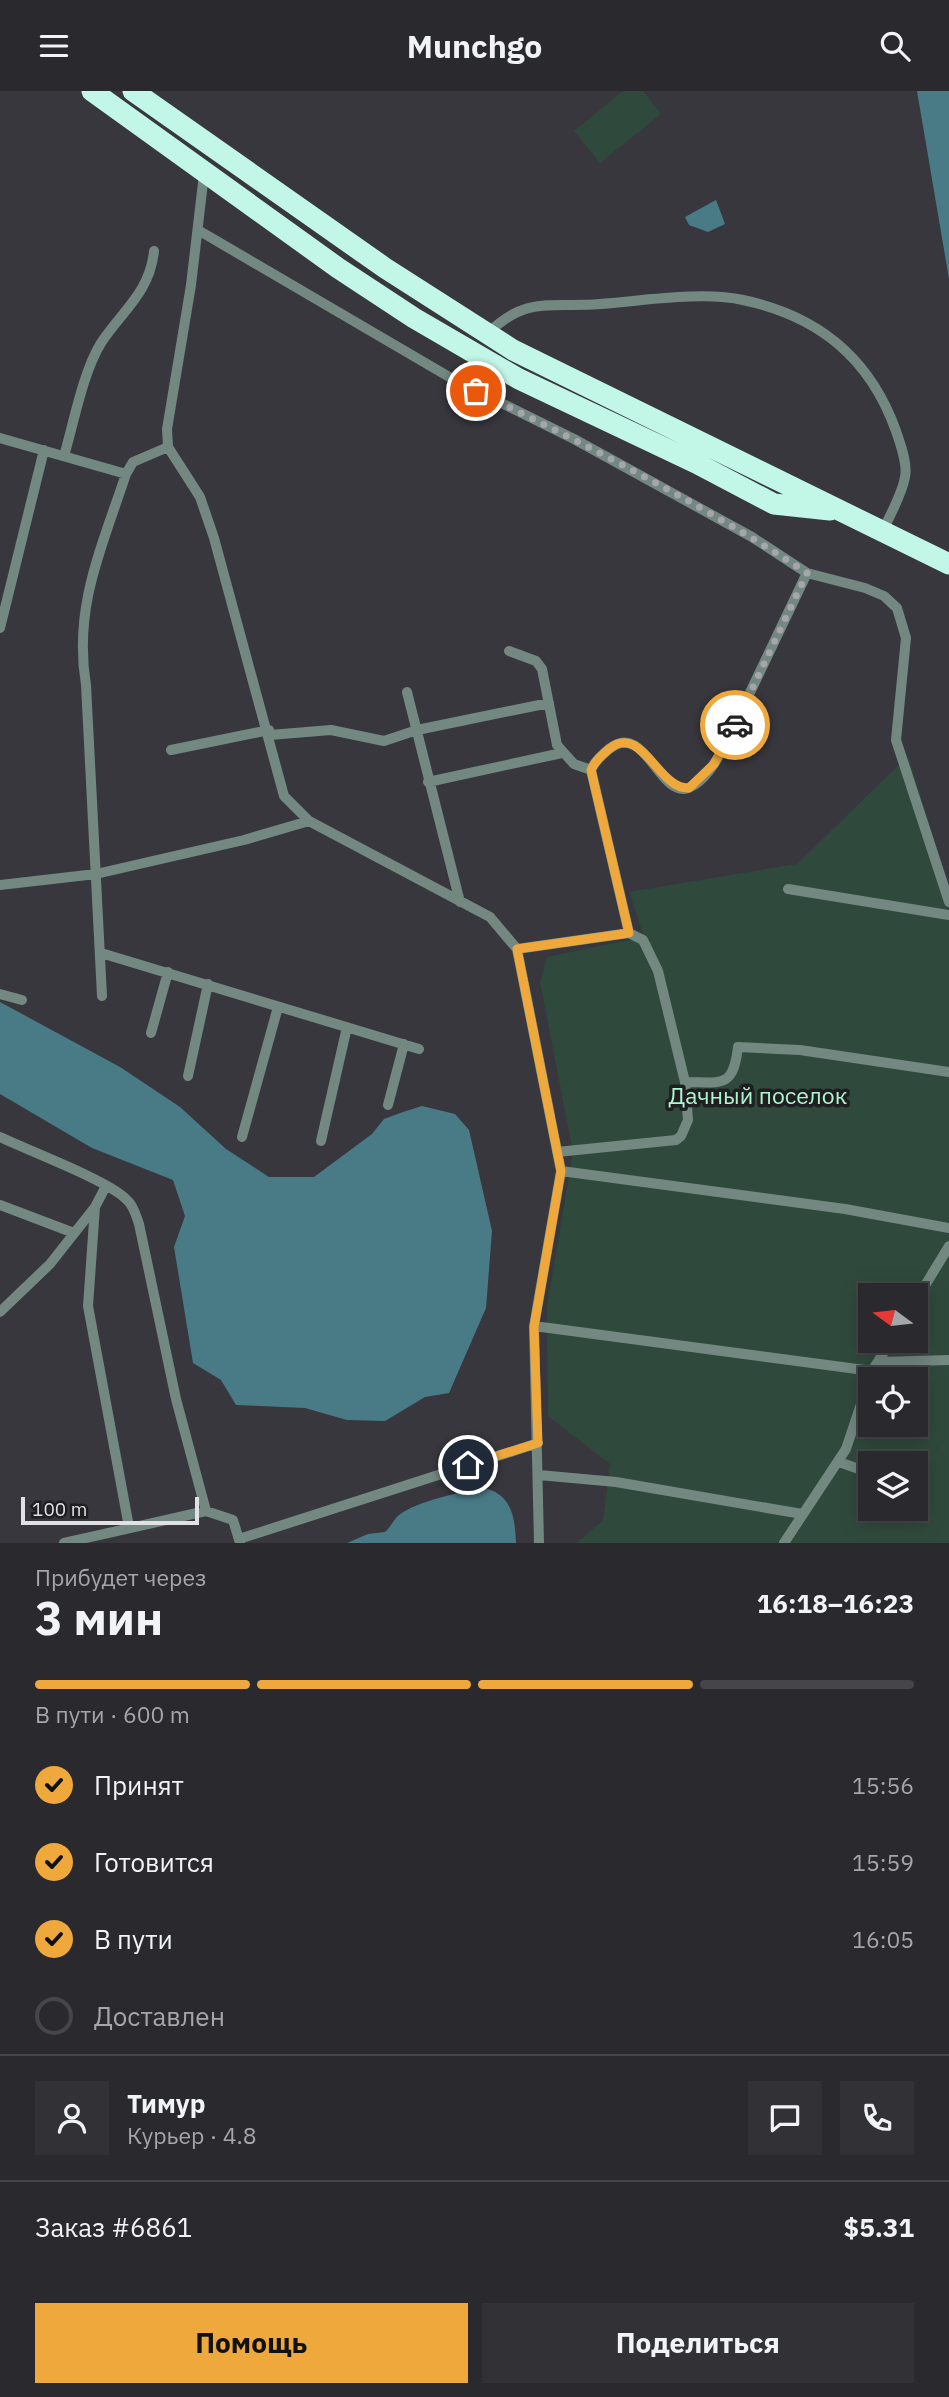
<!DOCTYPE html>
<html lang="ru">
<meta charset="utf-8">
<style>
:root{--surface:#2a292e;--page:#323136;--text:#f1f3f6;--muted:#a5a6aa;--line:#46454a;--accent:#eea83c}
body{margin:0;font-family:"IBM Plex Sans",sans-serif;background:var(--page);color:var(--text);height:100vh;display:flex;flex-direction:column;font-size:26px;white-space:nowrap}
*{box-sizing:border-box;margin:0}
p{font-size:23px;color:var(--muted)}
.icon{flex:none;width:38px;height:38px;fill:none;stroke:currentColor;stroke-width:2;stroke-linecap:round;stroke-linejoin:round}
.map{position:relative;height:1452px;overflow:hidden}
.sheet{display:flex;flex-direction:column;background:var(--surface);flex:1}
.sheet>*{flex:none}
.needle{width:46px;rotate:285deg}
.buttons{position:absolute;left:858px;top:1192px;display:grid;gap:14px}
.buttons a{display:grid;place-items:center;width:70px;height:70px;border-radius:0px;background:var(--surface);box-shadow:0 4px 18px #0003,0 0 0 2px var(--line);font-size:35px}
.scale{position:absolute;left:21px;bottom:18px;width:178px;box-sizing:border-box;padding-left:7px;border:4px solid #e0e0e5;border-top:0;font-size:19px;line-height:24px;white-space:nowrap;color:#e0e0e5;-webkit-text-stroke:5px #1f1f22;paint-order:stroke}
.pin{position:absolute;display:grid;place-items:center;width:60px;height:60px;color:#fff;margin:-30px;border:4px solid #fff;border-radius:50%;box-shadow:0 2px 7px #0007}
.courier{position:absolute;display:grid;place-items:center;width:70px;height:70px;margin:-35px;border:5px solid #eea83c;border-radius:50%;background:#fff;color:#222;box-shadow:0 2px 9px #0007}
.head em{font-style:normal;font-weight:800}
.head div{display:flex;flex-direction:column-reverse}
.head{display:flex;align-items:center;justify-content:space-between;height:119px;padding:0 35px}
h1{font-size:46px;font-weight:800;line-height:52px}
.bar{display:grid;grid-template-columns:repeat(4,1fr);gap:10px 7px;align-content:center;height:84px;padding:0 35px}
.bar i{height:9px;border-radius:5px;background:var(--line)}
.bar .on{background:var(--accent)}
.bar p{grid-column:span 4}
.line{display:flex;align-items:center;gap:18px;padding:0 35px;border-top:2px solid var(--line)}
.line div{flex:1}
.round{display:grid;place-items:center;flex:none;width:74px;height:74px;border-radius:0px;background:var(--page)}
ol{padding:0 35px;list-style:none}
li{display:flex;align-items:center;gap:21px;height:77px}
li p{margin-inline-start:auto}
li .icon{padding:7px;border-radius:50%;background:var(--accent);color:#111;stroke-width:4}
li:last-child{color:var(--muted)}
li i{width:38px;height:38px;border:4px solid var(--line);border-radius:50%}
.primary-button{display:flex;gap:14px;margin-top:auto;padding:14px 35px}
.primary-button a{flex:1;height:80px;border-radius:0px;background:var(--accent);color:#111;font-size:28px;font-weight:800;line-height:80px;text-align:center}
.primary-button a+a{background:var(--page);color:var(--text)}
header{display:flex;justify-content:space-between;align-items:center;height:91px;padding:0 35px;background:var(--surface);font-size:32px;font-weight:800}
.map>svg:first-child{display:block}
.green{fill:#2f4a3c;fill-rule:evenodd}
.water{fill:#497b87}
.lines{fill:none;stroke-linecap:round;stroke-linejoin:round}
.street{stroke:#738881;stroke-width:10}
.highway{stroke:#c2f6e7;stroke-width:21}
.done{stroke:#a5a5ab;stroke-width:7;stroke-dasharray:0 12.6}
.route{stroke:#eea83c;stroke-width:9}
.labels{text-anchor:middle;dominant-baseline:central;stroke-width:7;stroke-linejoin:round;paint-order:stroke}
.park-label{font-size:23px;fill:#aef5d0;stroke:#1f1f22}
</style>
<header><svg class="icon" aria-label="menu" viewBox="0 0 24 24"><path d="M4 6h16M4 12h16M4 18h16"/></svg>Munchgo<svg class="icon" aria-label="search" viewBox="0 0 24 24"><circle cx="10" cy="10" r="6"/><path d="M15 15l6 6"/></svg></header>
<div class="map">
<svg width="949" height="1452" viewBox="0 0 949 1452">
<rect width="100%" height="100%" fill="#38373e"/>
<path class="green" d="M623,0H643L661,23L600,72L574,40Z
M908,665L949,796V1452H577L603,1429L610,1373L548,1325L547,1216L573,1061L540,891L547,866L644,846L629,801L797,773ZM870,1204H915V1250H870ZM870,1288H915V1334H870ZM870,1372H915V1418H870Z"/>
<path class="water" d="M917,0H949V188Z
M716,109L725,133L708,141L689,134L685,126Z
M0,911L120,976L180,1016L226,1058L269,1086H314L372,1043L384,1028L403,1021L422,1015L455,1023L469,1039L492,1140L486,1217L449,1302L425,1306L385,1330L347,1329L305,1317L236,1314L221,1289L193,1272L174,1156L185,1125L173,1089L92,1057L0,1003Z
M488,1398C513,1406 515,1429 516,1452H347L368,1443L385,1441C391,1436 393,1429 399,1424C417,1410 465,1399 488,1398Z"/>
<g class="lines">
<path class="street" d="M204,83L191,194L167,338L168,356L200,406L214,447L284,705L309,730L490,826L517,858L561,1080L534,1235L539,1452
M198,139L451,287L574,348L752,446L807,482L865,497L884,505L897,517L906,547L896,649L949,811
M487,243C527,204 550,217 600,213C641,210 703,200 743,209C819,225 870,267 896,340C900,352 908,373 905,386C902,404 890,423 883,440
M0,347L126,383
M64,365C74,331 83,281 101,252C122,220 150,201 154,160
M0,537L44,359
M509,560L536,570L542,578L557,654L574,673L591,679
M407,601L460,811
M270,644L331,639L384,650L417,639L549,612
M171,659L269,639
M428,691L562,662
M0,794L96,783L244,749L309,730
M788,798L949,824
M517,858L629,842L591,679C595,670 601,665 609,658C645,629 659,707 688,697C704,692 717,669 724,656L807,482
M101,862L419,958
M0,903L22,909
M102,905L86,594C73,516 102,456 126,383L133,371L168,356
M151,942L168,881
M188,985L208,893
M685,991C722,991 733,998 738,956L800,959L949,981
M388,1014L404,953
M0,1046C27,1059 110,1090 127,1109C134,1115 136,1125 139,1133L176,1308L206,1420L233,1429L240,1452
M242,1046L278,916
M321,1050L347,936
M557,1061L676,1049L681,1045L688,1029L685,991L658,880L643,849L629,842
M561,1080L845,1118L949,1137
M106,1095L95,1116L88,1215L129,1436
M0,1114L74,1142
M915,1211L949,1155
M0,1221L50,1173L95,1116
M534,1235L872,1280
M878,1271L949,1269
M839,1371L870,1382
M539,1384L616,1391L802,1423
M915,1386H916
M239,1448L538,1352
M64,1452L206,1420
M784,1452L846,1358L872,1280L891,1250"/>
<path class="highway" d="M92,0L338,177L414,227L519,288L696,372L774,413L830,419
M133,0L385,177L513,259L949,473"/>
</g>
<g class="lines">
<path class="done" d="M476,300C589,355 702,413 807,482L735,634"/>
<path class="route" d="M468,1374L538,1352L534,1236L561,1080L517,858L629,842L591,679C595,670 601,665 609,658C642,631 658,699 689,697L714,673L735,634"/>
</g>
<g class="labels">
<g class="park-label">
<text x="758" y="1004">Дачный поселок</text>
</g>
</g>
</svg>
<div class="buttons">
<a><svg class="needle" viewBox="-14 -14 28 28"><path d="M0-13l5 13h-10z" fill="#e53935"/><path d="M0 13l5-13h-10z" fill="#a5a6aa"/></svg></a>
<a><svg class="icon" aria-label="locate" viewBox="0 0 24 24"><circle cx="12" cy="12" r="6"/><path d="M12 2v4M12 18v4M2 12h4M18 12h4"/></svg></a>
<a><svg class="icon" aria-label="layers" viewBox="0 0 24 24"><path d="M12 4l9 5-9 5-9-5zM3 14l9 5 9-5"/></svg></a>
</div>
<div class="scale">100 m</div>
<div class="pin" style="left:476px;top:300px;background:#ea580c"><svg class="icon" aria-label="bag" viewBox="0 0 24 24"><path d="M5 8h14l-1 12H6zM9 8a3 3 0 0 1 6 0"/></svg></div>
<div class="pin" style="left:468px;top:1374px;background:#1f2937"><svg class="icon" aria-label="home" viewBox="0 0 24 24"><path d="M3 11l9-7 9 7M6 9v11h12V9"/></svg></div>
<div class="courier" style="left:735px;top:634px"><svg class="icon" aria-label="car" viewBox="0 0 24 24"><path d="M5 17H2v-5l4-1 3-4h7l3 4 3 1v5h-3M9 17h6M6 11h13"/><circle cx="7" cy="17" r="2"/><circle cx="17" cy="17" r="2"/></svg></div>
</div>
<section class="sheet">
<div class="head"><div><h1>3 мин</h1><p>Прибудет через</p></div><em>16:18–16:23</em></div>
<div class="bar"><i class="on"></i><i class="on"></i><i class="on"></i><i></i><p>В пути · 600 m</p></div>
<ol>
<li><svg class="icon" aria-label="check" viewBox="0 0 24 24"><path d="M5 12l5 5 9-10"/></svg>Принят<p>15:56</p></li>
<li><svg class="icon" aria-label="check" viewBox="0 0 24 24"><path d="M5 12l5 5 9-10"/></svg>Готовится<p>15:59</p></li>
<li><svg class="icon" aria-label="check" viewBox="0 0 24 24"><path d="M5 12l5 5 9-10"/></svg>В пути<p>16:05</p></li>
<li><i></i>Доставлен</li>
</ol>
<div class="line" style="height:126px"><a class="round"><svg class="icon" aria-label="person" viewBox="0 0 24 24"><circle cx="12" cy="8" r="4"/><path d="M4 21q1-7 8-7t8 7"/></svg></a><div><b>Тимур</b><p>Курьер · 4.8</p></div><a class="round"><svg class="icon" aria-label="chat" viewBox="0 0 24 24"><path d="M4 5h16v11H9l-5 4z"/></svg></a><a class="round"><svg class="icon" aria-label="phone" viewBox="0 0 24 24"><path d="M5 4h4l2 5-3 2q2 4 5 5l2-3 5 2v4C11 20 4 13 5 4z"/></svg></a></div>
<div class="line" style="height:91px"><div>Заказ #6861</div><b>$5.31</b></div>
<div class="primary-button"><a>Помощь</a><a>Поделиться</a></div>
</section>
